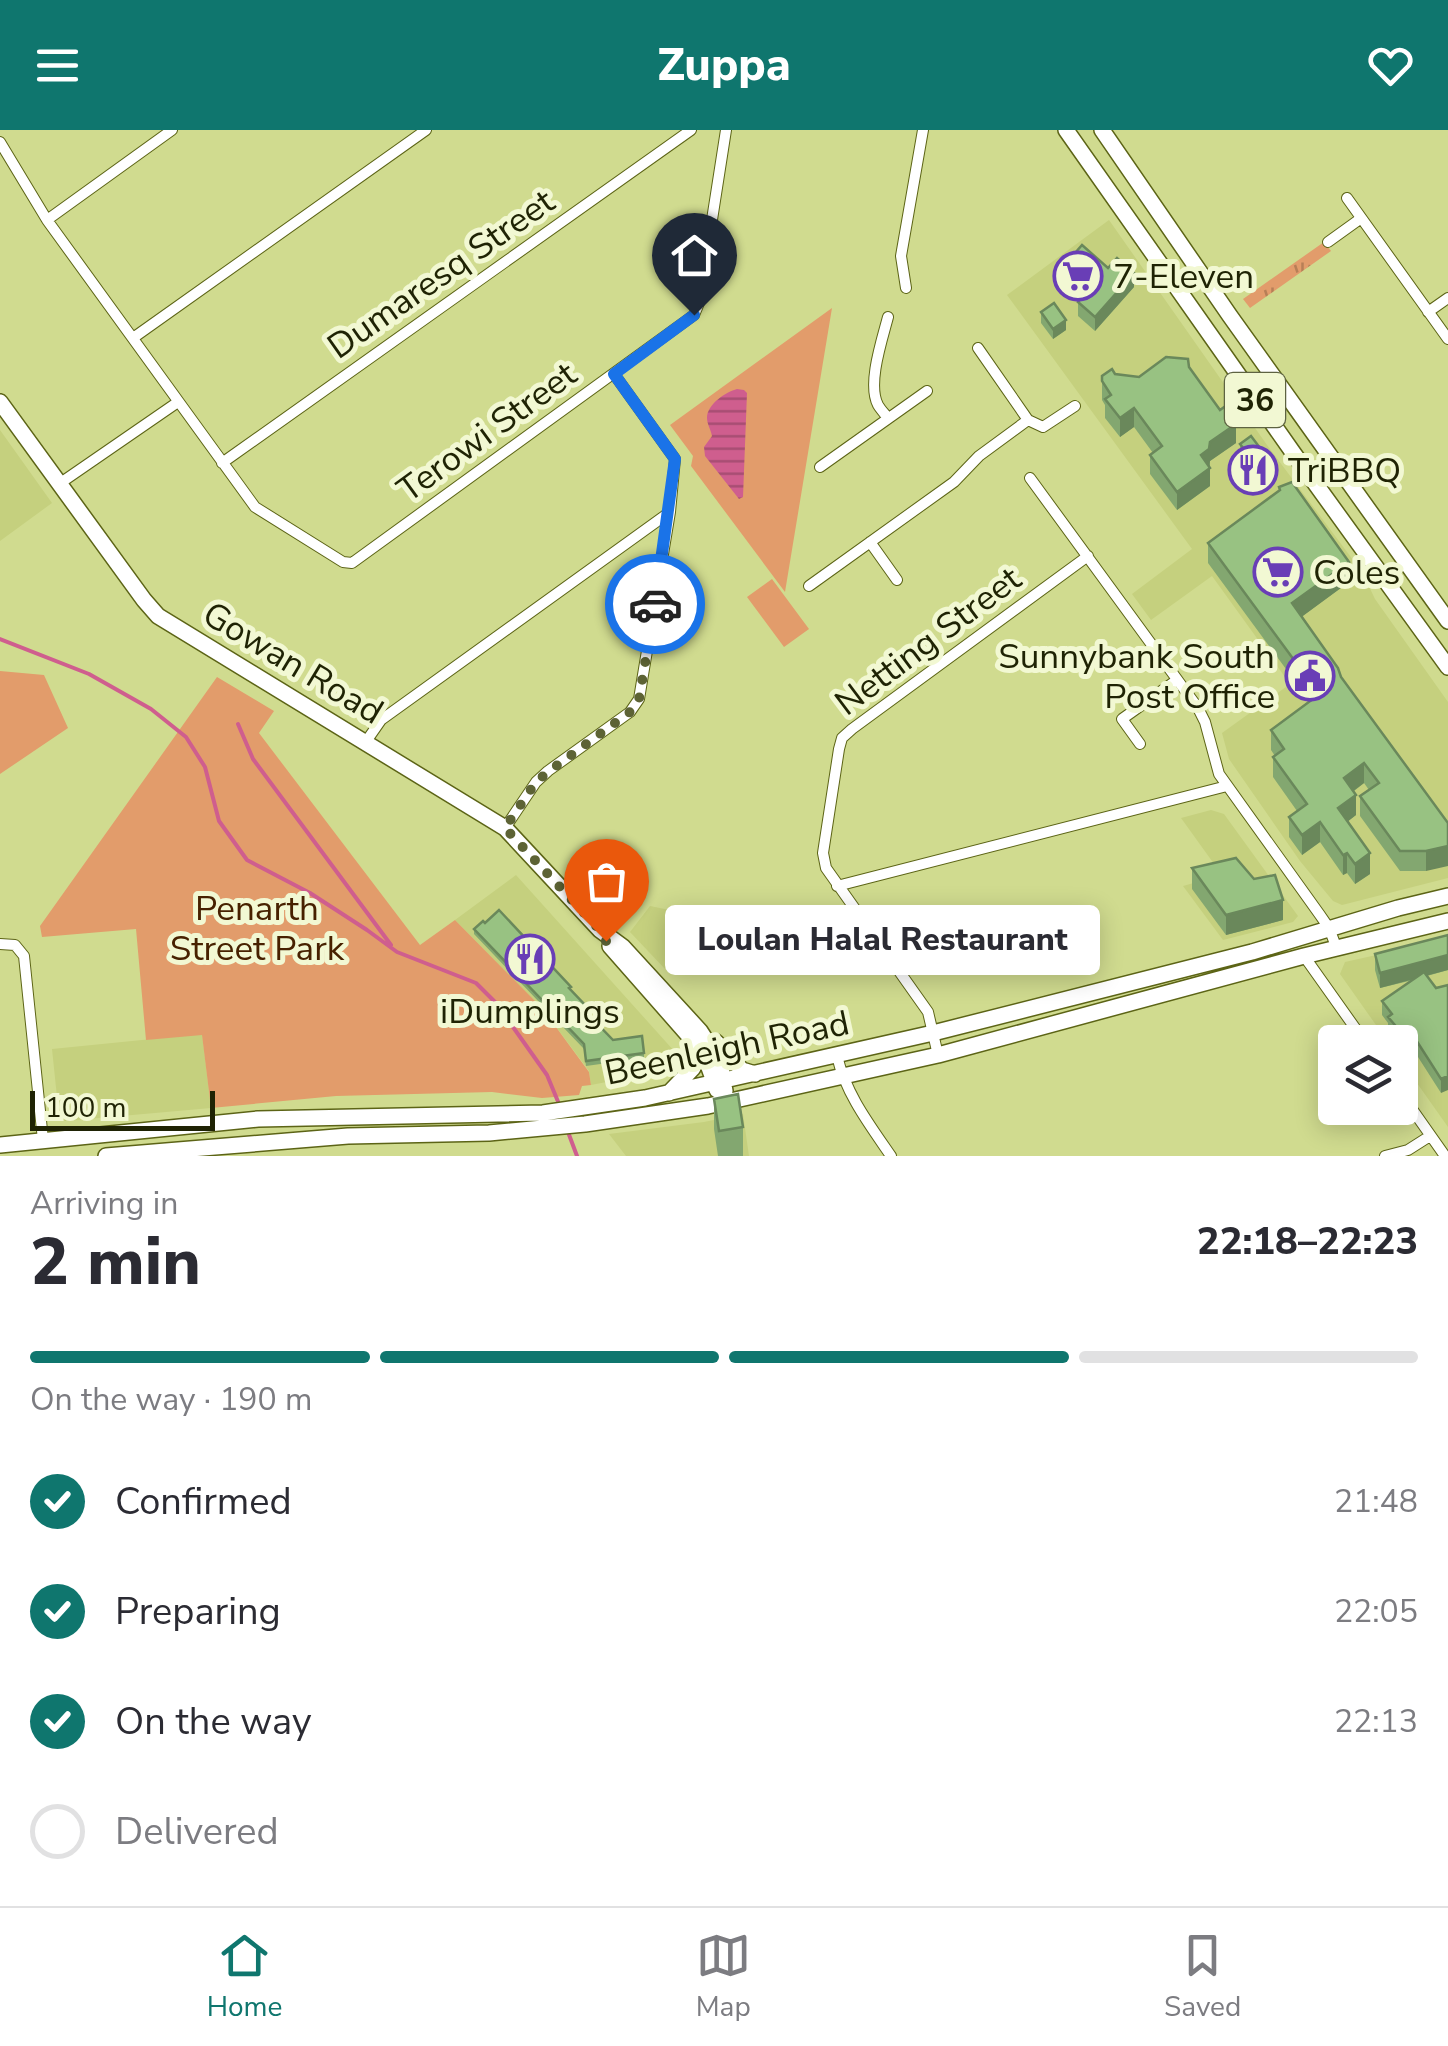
<!DOCTYPE html>
<meta charset="utf-8">
<style>
:root{--surface:#fff;--page:#f2f2f3;--text:#2b2b33;--muted:#7c7c81;--line:#e1e1e2;--accent:#0f766e}
body{margin:0;font-family:"Nunito Sans",sans-serif;background:var(--page);color:var(--text);height:100vh;display:flex;flex-direction:column;font-size:38px;white-space:nowrap}
*{box-sizing:border-box;margin:0}
p{font-size:32px;color:var(--muted)}
.icon{flex:none;width:55px;height:55px;fill:none;stroke:currentColor;stroke-width:2;stroke-linecap:round;stroke-linejoin:round}
.map{position:relative;height:1026px;overflow:hidden}
.drawer{display:flex;flex-direction:column;background:var(--surface);flex:1}
.drawer>*{flex:none}
.buttons{position:absolute;left:1318px;top:895px;display:grid;gap:20px}
.buttons a{display:grid;place-items:center;width:100px;height:100px;border-radius:10px;background:var(--surface);box-shadow:0 5px 25px #0003;font-size:50px}
.scale{position:absolute;left:30px;bottom:25px;width:185px;box-sizing:border-box;padding-left:10px;border:5px solid #1f2304;border-top:0;font-size:28px;line-height:35px;white-space:nowrap;color:#1f2304;-webkit-text-stroke:8px #f2f8d3;paint-order:stroke}
.pin{position:absolute;display:grid;place-items:center;width:85px;height:85px;color:#fff;margin:-102px -42px;border-radius:50% 50% 50% 0;rotate:-45deg;box-shadow:0 0 10px #0007}
.pin .icon{rotate:45deg}
.courier{position:absolute;display:grid;place-items:center;width:100px;height:100px;margin:-50px;border:8px solid #1a73e8;border-radius:50%;background:#fff;color:#222;box-shadow:0 2px 12px #0007}
.bubble{position:absolute;height:70px;border-radius:10px;background:var(--surface);box-shadow:0 5px 25px #0003;font-size:32px;font-weight:800;line-height:70px;text-align:center}
.headline em{font-style:normal;font-weight:800}
.headline div{display:flex;flex-direction:column-reverse}
.headline{display:flex;align-items:center;justify-content:space-between;height:170px;padding:0 30px}
h1{font-size:65px;font-weight:800;line-height:75px}
.bar{display:grid;grid-template-columns:repeat(4,1fr);gap:15px 10px;align-content:center;height:120px;padding:0 30px}
.bar i{height:12px;border-radius:8px;background:var(--line)}
.bar .on{background:var(--accent)}
.bar p{grid-column:span 4}
ol{padding:0 30px;list-style:none}
li{display:flex;align-items:center;gap:30px;height:110px}
li p{margin-inline-start:auto}
li .icon{padding:10px;border-radius:50%;background:var(--accent);color:#fff;stroke-width:4}
li:last-child{color:var(--muted)}
li i{width:55px;height:55px;border:5px solid var(--line);border-radius:50%}
header{display:flex;justify-content:space-between;align-items:center;height:130px;padding:0 30px;background:var(--accent);color:#fff;font-size:45px;font-weight:800}
.menu{display:flex;justify-content:space-around;align-items:center;height:140px;border-top:2px solid var(--line);background:var(--surface);font-size:28px;color:var(--muted)}
.menu a{display:grid;justify-items:center;gap:5px}
.menu .on{color:var(--accent)}
.map>svg:first-child{display:block}
.built{fill:#c5d07e}
.grass{fill:url(#grass-tufts)}
.green{fill:#e29c6b}
.water{fill:url(#water-rules)}
.lines{fill:none;stroke-linecap:round;stroke-linejoin:round}
.stream{stroke:#cf5e8e;stroke-width:4}
.street-casing{stroke:#5c6416;stroke-width:12}
.secondary-casing{stroke:#5c6416;stroke-width:18}
.primary-casing{stroke:#5c6416;stroke-width:18}
.street{stroke:#fff;stroke-width:10}
.secondary{stroke:#fff;stroke-width:15}
.primary{stroke:#fff;stroke-width:15}
.wall{fill:#83a770}
.shaded-wall{fill:#6a885b}
.building{fill:#98c282;stroke:#6a885b;stroke-width:2.5}
.done{stroke:#5d6335;stroke-width:10;stroke-dasharray:0 18}
.route{stroke:#1a73e8;stroke-width:12}
.labels{text-anchor:middle;dominant-baseline:central;stroke-width:10;stroke-linejoin:round;paint-order:stroke}
.shield{fill:#f2f8d3;stroke:#5e6342;stroke-width:2.5}
.shield-label{font-size:32px;font-weight:bold;fill:#1f2304}
.street-label{font-size:35px;fill:#1f2304;stroke:#f2f8d3}
.poi-label{font-size:35px;fill:#1f2304;stroke:#f2f8d3;text-anchor:start}
.park-label{font-size:35px;fill:#472100;stroke:#f2f8d3}
</style>
<header><svg class="icon" aria-label="menu" viewBox="0 0 24 24"><path d="M4 6h16M4 12h16M4 18h16"/></svg>Zuppa<svg class="icon" aria-label="heart" viewBox="0 0 24 24"><path d="M12 20l-8-8c-3-5 5-10 8-4 3-6 11-1 8 4z"/></svg></header>
<div class="map">
<svg width="1448" height="1026" viewBox="0 0 1448 1026">
<defs>
<pattern id="grass-tufts" width="24" height="20" patternUnits="userSpaceOnUse" patternTransform="scale(2.5)"><rect width="24" height="20" fill="#e29c6b"/><path d="M3 7l-1-3M5 7V3M7 7l1-3M15 17l-1-3M17 17v-4M19 17l1-3" fill="none" stroke="#b77f56"/></pattern>
<pattern id="water-rules" width="6" height="5" patternUnits="userSpaceOnUse" patternTransform="scale(2.5)"><rect width="6" height="5" fill="#cf5e8e"/><path d="M0 2.5h6" fill="none" stroke="#a74d72"/></pattern>
</defs>
<rect width="100%" height="100%" fill="#d0db8f"/>
<path class="built" d="M1109,90L1267,315L1362,442L1375,469L1448,572V748L1342,775L1333,771L1300,731L1229,629L1222,603L1290,554L1212,446L1151,490L1132,464L1192,419L1007,165Z
M0,300L52,373L0,411Z
M1211,680L1224,684L1298,786L1293,792L1223,810L1183,756L1222,745L1181,688Z
M516,745L675,922L677,928L675,936L668,940L591,955L589,941L542,878L455,790Z
M650,776L674,781L665,839L630,802Z
M1448,809V997L1400,929V912H1388L1340,844L1345,832Z
M202,904L211,978L65,991L59,986L52,919Z
M743,984L749,1026H626L609,1004L704,992Z"/>
<path class="grass" d="M1324,112L1331,121L1250,178L1243,169Z"/>
<path class="green" d="M832,178L785,462L691,336L693,326L670,295Z
M772,449L809,499L784,517L747,467Z
M0,541L44,545L68,598L0,644Z
M217,547L274,581L259,603L420,815L455,790L542,878L589,942L591,955L582,956L579,965L542,968L492,962L336,966L211,978L202,905L146,910L136,799L42,807L40,796Z"/>
<path class="water" d="M737,259L744,260L747,263L743,367L739,369L705,326L704,317L712,306C711,300 707,294 707,288C707,274 726,262 737,259Z"/>
<g class="lines">
<path class="stream" d="M0,509L89,544L151,579L186,607L205,637L219,691L247,730L310,763L367,800L397,822L476,853L496,873L547,945L559,974
M238,594L253,629L391,815
M568,1002L577,1026"/>
<g class="street-casing">
<path id="street" d="M0,12L47,90L255,377L343,432L352,433L694,185L699,173L726,0
M1347,68L1448,209
M47,90L172,0
M1328,112L1360,89
M906,158L901,126L923,0
M1428,182L1448,168
M133,208L426,0
M978,218L1028,290L1043,297L1075,276
M888,288C885,284 881,280 878,275C867,254 882,210 888,187
M222,333L691,0
M820,337L927,261
M1030,348L1198,578L1205,592L1219,644L1320,785L1329,798L1337,819
M59,354L178,272
M870,412L897,450
M809,456L954,352L979,326L1028,290
M365,613L381,590L670,382
M1140,614L1122,589L1177,550
M505,698L536,652L548,641L630,582L639,569L670,382L675,329L614,244
M837,756L1227,656
M0,814L15,815L24,826L43,1010
M1304,826L1365,912
M938,925L928,882L826,738L823,723L839,619L842,608L852,599L1088,426
M837,926C846,964 869,994 891,1026
M1400,962L1445,1026
M1385,1026L1408,1020L1430,1006"/>
</g>
<g class="secondary-casing">
<path id="secondary" d="M0,272L144,470L158,486L505,698L600,800L623,817L700,901L720,932L725,961
M610,816L697,915L707,932L717,960
M716,912L742,940L755,944
M669,963L693,938L697,915
M0,1015L258,989L543,983L645,968L933,903L1252,822L1398,778L1448,766
M106,1026L348,1006L489,1003L585,994L708,976L938,925L1304,826L1448,791"/>
</g>
<g class="primary-casing">
<path id="primary" d="M1066,0L1294,324L1448,537
M1102,0L1230,186L1448,491"/>
</g>
<use href="#street" class="street"/>
<use href="#secondary" class="secondary"/>
<use href="#primary" class="primary"/>
</g>
<path class="wall" d="M1062,138H1108L1134,157L1095,201L1078,186V172L1080,169L1062,152Z
M1041,182L1066,200L1053,209L1041,193Z
M1189,237L1236,306V313L1210,331V356L1177,380L1150,344V325L1153,323L1134,297L1120,307L1105,288V275L1102,270V251L1115,244L1139,247Z
M1251,306L1267,355L1260,359L1240,335V314Z
M1279,357L1349,452L1301,487L1341,547L1448,693L1426,741H1400L1360,686V666L1369,660L1364,653L1354,661L1356,685L1347,692L1370,744L1355,754L1347,743L1343,745L1320,712L1302,725L1289,707V687L1297,681L1273,647V627L1275,626L1271,620V600L1308,572L1294,550L1208,433V413L1279,361Z
M1192,738L1283,790L1226,805L1192,759Z
M474,799L571,860L586,882L613,910L644,923V928L586,936L584,919L474,804Z
M1448,805V840L1427,846L1436,858L1448,855L1441,963L1418,927L1414,931L1400,912L1388,900V893L1382,885V871L1413,850L1380,858L1375,840V824Z
M714,969L743,997V1026H718L714,999Z"/>
<path class="shaded-wall" d="M1134,143V157L1095,201V187Z
M1066,190V200L1053,209V199Z
M1134,278V297L1120,307V288Z
M1236,287V313L1210,331L1209,338L1201,325L1210,312Z
M1267,334V355L1260,359V339Z
M1210,338V356L1177,380V362Z
M1349,432V452L1292,494V473Z
M1364,633V653L1344,668V648Z
M1356,665V685L1338,699V678Z
M1320,692V712L1302,725V705Z
M1448,716V736L1426,741V721Z
M1347,723V743L1343,745V725Z
M1370,723V744L1355,754V734Z
M1283,770V790L1226,805V785Z
M1448,825V840L1380,858V843Z
M1418,913V927L1414,931V917Z
M1448,946V960L1441,963V949Z"/>
<path class="building" d="M1082,115L1108,138L1117,128L1134,143L1095,187L1078,172L1087,161L1062,138Z
M1054,173L1066,190L1053,199L1041,182Z
M1166,227L1188,229L1189,237L1220,280L1227,275L1236,287V294L1210,312L1209,319L1201,325L1210,338L1177,362L1150,325L1162,316L1134,278L1120,288L1105,269L1111,265L1102,251V246L1112,239L1115,244L1139,247Z
M1251,306L1266,326L1267,334L1260,339L1240,314Z
M1292,352L1349,432L1292,473L1338,538L1341,547L1448,693V716L1426,721H1400L1360,666L1379,653L1364,633L1344,648L1356,665L1338,678L1370,723L1355,734L1347,723L1343,725L1320,692L1302,705L1289,687L1307,674L1273,627L1284,619L1271,600L1317,566L1294,530L1208,413L1280,360L1279,357Z
M1236,728L1254,749L1275,745L1283,770L1226,785L1192,738Z
M499,780L571,857L569,858L587,877L584,880L613,910L642,906L644,923L586,931L584,914L474,799L483,791L485,793Z
M1448,805V825L1380,843L1375,824Z
M1424,842L1436,858L1448,855V946L1441,949L1418,913L1414,917L1388,887L1392,884L1382,871Z
M738,964L743,997L719,1001L714,969Z"/>
<g class="lines">
<path class="done" d="M606,811L600,800L505,698L536,652L548,642L630,582L639,569L655,474"/>
<path class="route" d="M655,474L675,329L614,244L694,185"/>
</g>
<defs>
<g id="supermarket-ring" transform="scale(2.5)"><circle r="9.5" fill="#f2f8d3" stroke="#693eb6" stroke-width="1.5"/><path d="M-6-5.5h2.5l.6 2H6L4.5 2H-2.5L-4.4-4H-6ZM-1.5 3.2a1.3 1.3 0 1 0 .1 0ZM3 3.2a1.3 1.3 0 1 0 .1 0Z" fill="#693eb6"/></g>
<g id="restaurant-ring" transform="scale(2.5)"><circle r="9.5" fill="#f2f8d3" stroke="#693eb6" stroke-width="1.5"/><path d="M-5-6h1v4h1v-4h1v4h1v-4h1v5L-1.5 .5V6h-2V.5L-5-1ZM5-6V6H3V1.5H1.5Q1.5-4 5-6Z" fill="#693eb6"/></g>
<g id="civic-ring" transform="scale(2.5)"><circle r="9.5" fill="#f2f8d3" stroke="#693eb6" stroke-width="1.5"/><path d="M-.6-6.5H3V-4.5H.6V-3L4-1V1h2V6H-6V1h2V-1L-.6-3ZM-1.2 2.5V6h2.4V2.5Z" fill="#693eb6"/></g>
</defs>
<g fill-rule="evenodd">
<use href="#supermarket-ring" x="1078" y="146"/>
<use href="#restaurant-ring" x="1253" y="340"/>
<use href="#supermarket-ring" x="1278" y="442"/>
<use href="#civic-ring" x="1310" y="546"/>
<use href="#restaurant-ring" x="530" y="829"/>
</g>
<g class="labels">
<rect class="shield" x="1225" y="243" width="60" height="54" rx="8"/>
<g class="shield-label">
<text x="1255" y="270">36</text>
</g>
<g class="street-label">
<text transform="translate(441 144) rotate(-35)">Dumaresq Street</text>
<text transform="translate(487 302) rotate(-36)">Terowi Street</text>
<text transform="translate(928 511) rotate(-37)">Netting Street</text>
<text transform="translate(293 533) rotate(31)">Gowan Road</text>
<text transform="translate(727 918) rotate(-12)">Beenleigh Road</text>
</g>
<g class="poi-label">
<text x="1113" y="146">7-Eleven</text>
<text x="1288" y="340">TriBBQ</text>
<text x="1313" y="442">Coles</text>
<text x="1275" y="526" text-anchor="end">Sunnybank South<tspan x="1275" dy="40">Post Office</tspan></text>
<text x="530" y="881" text-anchor="middle">iDumplings</text>
</g>
<g class="park-label">
<text x="257" y="778">Penarth<tspan x="257" dy="40">Street Park</tspan></text>
</g>
</g>
</svg>
<div class="buttons">
<a><svg class="icon" aria-label="layers" viewBox="0 0 24 24"><path d="M12 4l9 5-9 5-9-5zM3 14l9 5 9-5"/></svg></a>
</div>
<div class="scale">100 m</div>
<div class="pin" style="left:606px;top:811px;background:#ea580c"><svg class="icon" aria-label="bag" viewBox="0 0 24 24"><path d="M5 8h14l-1 12H6zM9 8a3 3 0 0 1 6 0"/></svg></div>
<div class="pin" style="left:694px;top:185px;background:#1f2937"><svg class="icon" aria-label="home" viewBox="0 0 24 24"><path d="M3 11l9-7 9 7M6 9v11h12V9"/></svg></div>
<div class="courier" style="left:655px;top:474px"><svg class="icon" aria-label="car" viewBox="0 0 24 24"><path d="M5 17H2v-5l4-1 3-4h7l3 4 3 1v5h-3M9 17h6M6 11h13"/><circle cx="7" cy="17" r="2"/><circle cx="17" cy="17" r="2"/></svg></div>
<div class="bubble" style="left:665px;top:775px;width:435px">Loulan Halal Restaurant</div>
</div>
<section class="drawer">
<div class="headline"><div><h1>2 min</h1><p>Arriving in</p></div><em>22:18–22:23</em></div>
<div class="bar"><i class="on"></i><i class="on"></i><i class="on"></i><i></i><p>On the way · 190 m</p></div>
<ol>
<li><svg class="icon" aria-label="check" viewBox="0 0 24 24"><path d="M5 12l5 5 9-10"/></svg>Confirmed<p>21:48</p></li>
<li><svg class="icon" aria-label="check" viewBox="0 0 24 24"><path d="M5 12l5 5 9-10"/></svg>Preparing<p>22:05</p></li>
<li><svg class="icon" aria-label="check" viewBox="0 0 24 24"><path d="M5 12l5 5 9-10"/></svg>On the way<p>22:13</p></li>
<li><i></i>Delivered</li>
</ol>
</section>
<nav class="menu">
<a class="on"><svg class="icon" aria-label="home" viewBox="0 0 24 24"><path d="M3 11l9-7 9 7M6 9v11h12V9"/></svg>Home</a>
<a><svg class="icon" aria-label="map" viewBox="0 0 24 24"><path d="M3 6l6-2 6 2 6-2v14l-6 2-6-2-6 2zM9 4v14M15 6v14"/></svg>Map</a>
<a><svg class="icon" aria-label="saved" viewBox="0 0 24 24"><path d="M7 4h10v16l-5-4-5 4z"/></svg>Saved</a>
</nav>
